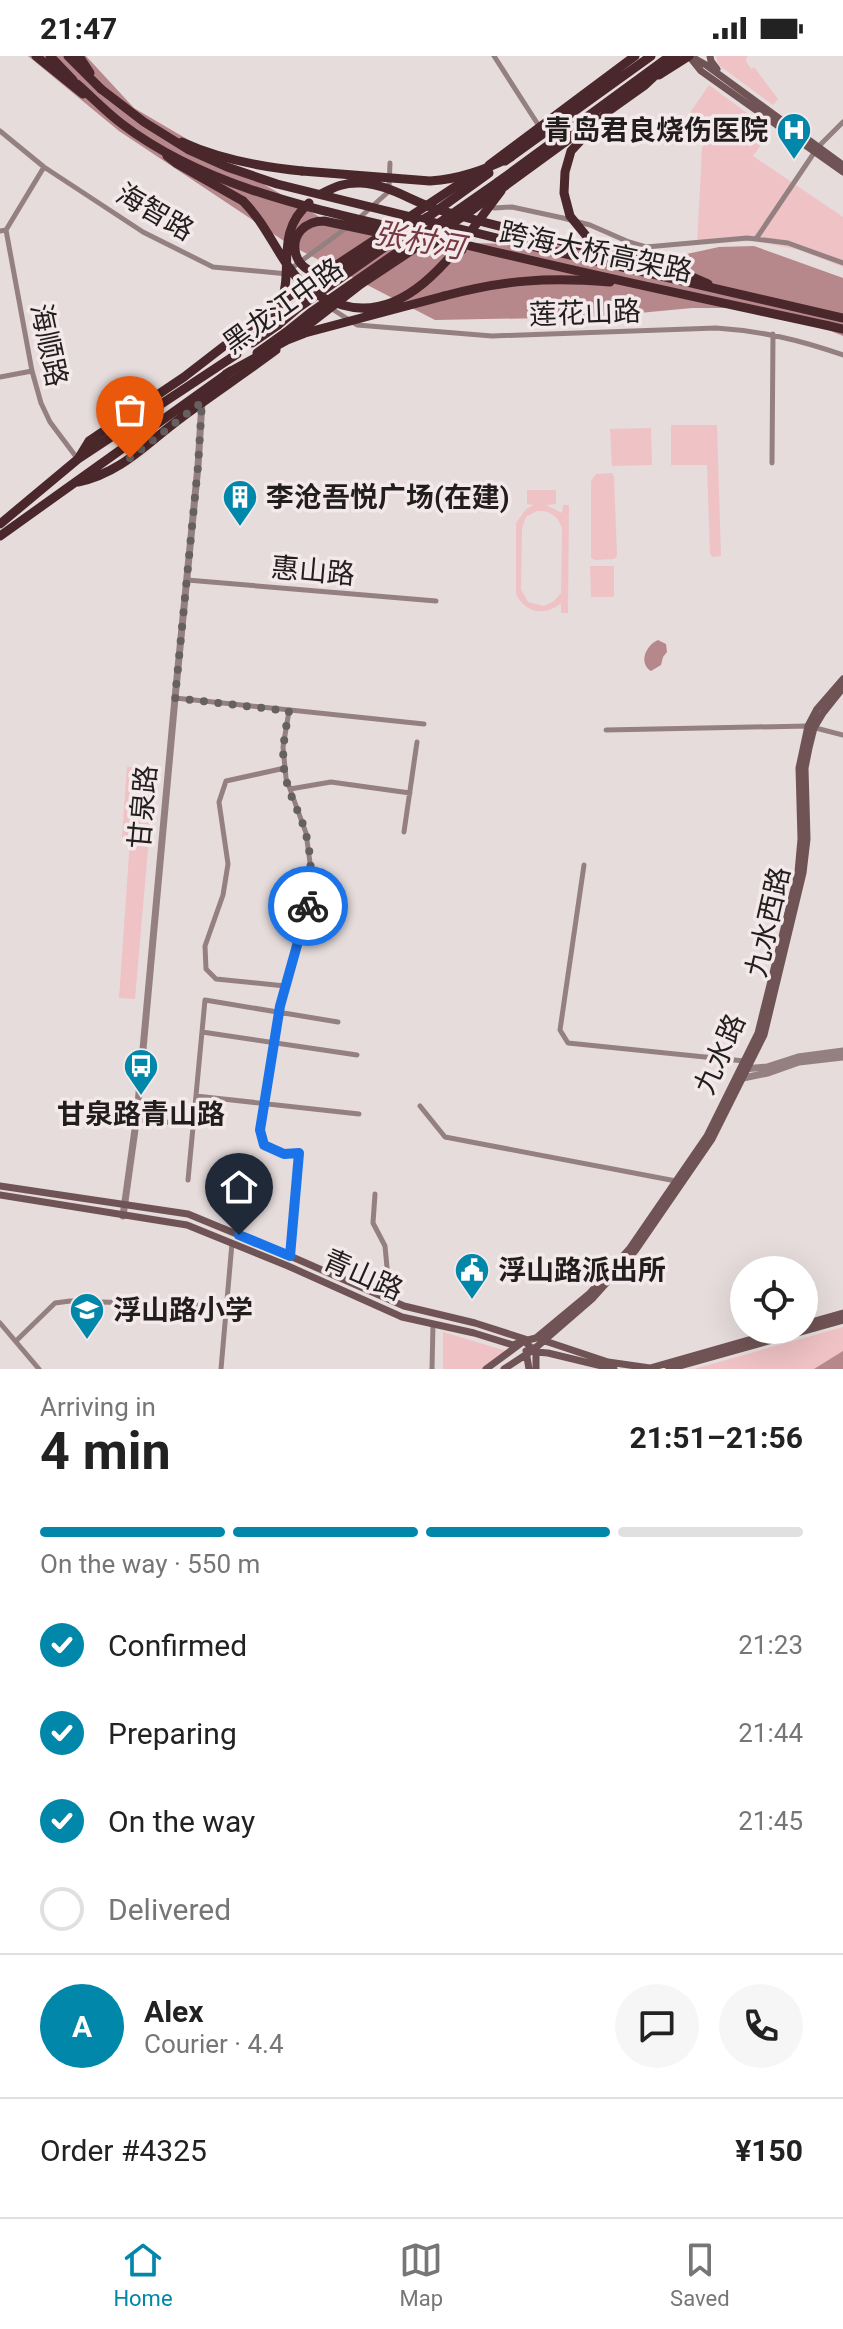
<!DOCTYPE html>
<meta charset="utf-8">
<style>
:root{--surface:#fff;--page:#f6f6f6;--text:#222;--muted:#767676;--line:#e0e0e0;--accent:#0187a9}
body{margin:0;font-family:Roboto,"Noto Sans SC",sans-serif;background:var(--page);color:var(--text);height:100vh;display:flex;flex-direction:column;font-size:30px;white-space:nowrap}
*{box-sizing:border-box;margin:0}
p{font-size:26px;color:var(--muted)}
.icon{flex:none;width:44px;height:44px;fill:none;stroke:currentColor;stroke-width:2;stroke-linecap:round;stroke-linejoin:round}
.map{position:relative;height:1313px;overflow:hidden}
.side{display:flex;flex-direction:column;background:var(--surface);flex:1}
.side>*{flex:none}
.buttons{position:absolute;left:730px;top:1200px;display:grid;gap:16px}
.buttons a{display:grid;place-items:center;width:88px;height:88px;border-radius:50%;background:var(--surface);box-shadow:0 8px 32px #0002;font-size:40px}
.pin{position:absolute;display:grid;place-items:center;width:68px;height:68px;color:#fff;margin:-82px -34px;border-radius:50% 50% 50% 0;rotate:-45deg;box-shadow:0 0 8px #0007}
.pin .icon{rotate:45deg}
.courier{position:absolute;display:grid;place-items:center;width:80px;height:80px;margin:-40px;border:6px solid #1a73e8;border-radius:50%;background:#fff;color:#222;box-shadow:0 2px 10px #0007}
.summary em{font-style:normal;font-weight:700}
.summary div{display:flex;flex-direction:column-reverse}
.summary{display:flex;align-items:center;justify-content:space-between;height:136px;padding:0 40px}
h1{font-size:52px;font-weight:700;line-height:60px}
.bar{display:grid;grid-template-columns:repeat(4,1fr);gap:12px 8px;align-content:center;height:96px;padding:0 40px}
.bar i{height:10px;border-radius:6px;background:var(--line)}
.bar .selected{background:var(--accent)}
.bar p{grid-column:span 4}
.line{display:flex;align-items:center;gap:20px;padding:0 40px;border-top:2px solid var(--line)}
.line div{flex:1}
.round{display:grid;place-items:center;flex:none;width:84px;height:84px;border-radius:42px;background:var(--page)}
ol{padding:0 40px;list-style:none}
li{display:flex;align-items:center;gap:24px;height:88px}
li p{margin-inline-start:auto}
li .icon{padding:8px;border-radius:50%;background:var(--accent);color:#fff;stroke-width:4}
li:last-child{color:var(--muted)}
li i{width:44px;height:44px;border:4px solid var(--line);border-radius:50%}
.status{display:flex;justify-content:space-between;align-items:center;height:56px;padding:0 40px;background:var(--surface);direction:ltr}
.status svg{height:22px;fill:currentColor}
.dock{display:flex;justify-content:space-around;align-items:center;height:112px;border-top:2px solid var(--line);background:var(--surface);font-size:22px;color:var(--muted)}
.dock a{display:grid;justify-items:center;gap:4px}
.dock .selected{color:var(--accent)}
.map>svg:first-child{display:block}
.green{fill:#efc2c5;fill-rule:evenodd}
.water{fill:#b6878b}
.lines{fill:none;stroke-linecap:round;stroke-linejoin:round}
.minor{stroke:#958081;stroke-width:5}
.tertiary{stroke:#958081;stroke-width:7}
.secondary{stroke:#705355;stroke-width:7}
.trunk{stroke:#4a272a;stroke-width:9}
.trunk-bridge{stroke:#4a272a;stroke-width:9}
.done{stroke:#676060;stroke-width:8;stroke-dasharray:0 14.4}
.route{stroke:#1a73e8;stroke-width:10}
.labels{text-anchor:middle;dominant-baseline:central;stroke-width:7;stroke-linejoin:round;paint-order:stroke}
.poi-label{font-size:28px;font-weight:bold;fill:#221e1e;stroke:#f4e9ea;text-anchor:start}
.street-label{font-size:28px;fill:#221e1e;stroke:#f4e9ea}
.water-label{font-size:30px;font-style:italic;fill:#783941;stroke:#f4e9ea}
</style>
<div class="status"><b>21:47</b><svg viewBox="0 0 49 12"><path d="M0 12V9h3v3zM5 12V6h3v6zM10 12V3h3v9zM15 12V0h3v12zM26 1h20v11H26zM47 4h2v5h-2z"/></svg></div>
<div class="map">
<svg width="843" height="1313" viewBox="0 0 843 1313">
<rect width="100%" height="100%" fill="#e6dcdc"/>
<path class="green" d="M716,0H747L746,5L751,13L754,11L778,43L773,49L724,13L718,8Z
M709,29L771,75L753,100L843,161V211L799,194L754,185L697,188L702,93L705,83L687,61Z
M671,369H717L721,500L713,501L710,498L707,409H671Z
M651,372L652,409L612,410L610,373Z
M612,417L614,421L617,500L614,503L595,504L591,502V425L596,418Z
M527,434H556V448L546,449L562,457L563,449H569L568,557H561V547C545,561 525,557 516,538V467L526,453L534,449L527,448ZM537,455C550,454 558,460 562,472L561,537L554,545L544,550L528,546L521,533L522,472L526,461Z
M590,510H614V541H591Z
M127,711L155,712L135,943L119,942L130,784L122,782Z
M843,1271V1313H694Z
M443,1276L510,1296L487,1313H443Z"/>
<path class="water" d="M28,0H86L134,52L330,167L439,186L610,191L659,204L719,191L754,190L843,222V280L789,258L765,252H692L597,261L435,264L290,189L119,75Z
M658,584L666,588L667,596L663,601L661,609L651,615C638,607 646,589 658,584Z
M843,1295V1313H814Z"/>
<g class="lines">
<path class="minor" d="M494,0L539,70
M0,75L44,111L143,176L213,211L288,218
M491,150L494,152L512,151L563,162L590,169L629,186L646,191L747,182L788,187L843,207
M357,164L387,137L389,131L390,107
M6,174L32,315L41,347L50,366L77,402
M0,175L6,174L44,111
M756,183L818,91L843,66
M289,214L349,170
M329,251L357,269L492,280L716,272C762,275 800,284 843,299
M0,321L32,315
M772,407L773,278
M187,524L436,545
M175,642L424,668
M289,655L283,691L286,722L306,777L311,814L309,847L280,950L260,1074L264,1089L284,1098L299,1097L290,1200
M606,674L808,670L843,679
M285,712L226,725L219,746L228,808L223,839L205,890L206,913L216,923L285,930
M290,733L331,726L410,737
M404,776L417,686
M584,809L560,974L568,987L744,1005
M202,976L357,999
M196,1040L359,1058
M420,1050L445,1081L676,1125
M136,1064L193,1068
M188,1124L205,944L338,966
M375,1138L373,1167L385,1190L390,1243
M0,1267L39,1313
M16,1285L55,1247L70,1245L227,1250
M221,1313L232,1187
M432,1313L433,1268"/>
<path class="tertiary" d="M743,1013L767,1011L798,1001L843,995
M739,1020L743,1022L768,1017L799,1006L843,1001
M123,1160L137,1059L175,642L198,410L202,346"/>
<path class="secondary" d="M689,0L701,15L843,116
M710,0L711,5L717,13
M692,1L706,9L843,109
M0,1130L188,1158L290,1200L404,1250L475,1267L528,1284
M0,1139L187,1169L288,1210L402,1261L474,1277L513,1289L518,1287
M804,1268L843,1257
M542,1284L608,1306L650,1312L784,1274
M524,1285L536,1296L548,1297L614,1313
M536,1291V1313
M526,1295L529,1313
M486,1313L524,1285L536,1282L589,1238L630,1192L707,1080L758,977L798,816L801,783L799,712L808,670L817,653L843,623
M504,1313L533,1294L593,1242L635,1195L712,1083L764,979L803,817L807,783L805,712L809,692L814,672L823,657L843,632
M669,1313L843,1264"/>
<path class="trunk" d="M36,0L83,38
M50,0L73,24
M68,0L101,33
M79,0L90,17
M659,19L689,0
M182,86C219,103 262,111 302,115
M167,100L176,107L243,145
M505,105L651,0
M489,109L635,0
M498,126L670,0
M368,196L427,161
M621,199L669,211L708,228
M444,240C505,224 547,221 610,226
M294,280L361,228L468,157L598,62
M252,287L278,269
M257,297L285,277
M78,403L89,385L184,321L285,243L476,117
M78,426C121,417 147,387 181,362C212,339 245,317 276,294
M0,468L78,403L237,298
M0,480L231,315"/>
<path class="trunk-bridge" d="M77,28C92,41 106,56 122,68C214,138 337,157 446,184C578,217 711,244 843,273
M101,33L144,66L189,94L227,111L277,128L505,184L843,262
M302,115L430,125C460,123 484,114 511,101
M321,138C334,131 345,126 361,127C388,128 411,145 436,153C497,171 559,185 621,199
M243,145C269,171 279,205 304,229C315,239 328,245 342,249C413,270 465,181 501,135
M421,166L489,117
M603,192L588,182L570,160L564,137L565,116L571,95L607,56L645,29L676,0
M368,196C356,204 344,215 329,217C288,223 281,166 324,165L462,194
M278,269L298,252L402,179
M285,277L310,257L498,126
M232,301C247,286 270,271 279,251C296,215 273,178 309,147
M226,318L287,284L305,277L444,240"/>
</g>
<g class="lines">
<path class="done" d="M130,402L202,346L198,410L175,642L289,655C285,677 280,700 286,723C290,741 300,757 305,775C312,799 312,826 308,850"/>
<path class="route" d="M239,1179L290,1200L299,1097L284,1098L264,1089L260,1074L280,950L308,850"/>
</g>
<defs>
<g id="hospital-pin" transform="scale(1.8)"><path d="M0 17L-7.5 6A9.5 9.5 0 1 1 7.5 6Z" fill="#0187a9" stroke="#f4e9ea"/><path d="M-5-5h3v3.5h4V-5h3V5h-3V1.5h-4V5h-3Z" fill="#fff"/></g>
<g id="building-pin" transform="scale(1.8)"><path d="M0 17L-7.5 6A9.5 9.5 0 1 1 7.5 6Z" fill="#0187a9" stroke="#f4e9ea"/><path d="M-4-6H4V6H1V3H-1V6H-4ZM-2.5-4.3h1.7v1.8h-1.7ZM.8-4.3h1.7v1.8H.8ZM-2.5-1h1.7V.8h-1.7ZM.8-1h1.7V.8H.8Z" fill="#fff"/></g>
<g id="bus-pin" transform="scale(1.8)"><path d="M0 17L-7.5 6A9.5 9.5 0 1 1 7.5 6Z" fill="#0187a9" stroke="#f4e9ea"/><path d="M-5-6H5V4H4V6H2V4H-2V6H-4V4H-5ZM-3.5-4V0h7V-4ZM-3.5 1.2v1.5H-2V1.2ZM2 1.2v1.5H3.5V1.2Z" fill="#fff"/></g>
<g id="civic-pin" transform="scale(1.8)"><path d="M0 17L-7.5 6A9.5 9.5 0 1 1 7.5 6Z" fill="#0187a9" stroke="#f4e9ea"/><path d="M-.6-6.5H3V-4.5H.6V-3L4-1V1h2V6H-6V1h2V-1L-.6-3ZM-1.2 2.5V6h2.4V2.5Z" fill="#fff"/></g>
<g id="school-pin" transform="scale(1.8)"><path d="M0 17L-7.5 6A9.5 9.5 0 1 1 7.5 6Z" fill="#0187a9" stroke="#f4e9ea"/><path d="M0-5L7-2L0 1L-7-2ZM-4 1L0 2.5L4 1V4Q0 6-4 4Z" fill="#fff"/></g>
</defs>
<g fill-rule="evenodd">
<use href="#hospital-pin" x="794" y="74"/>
<use href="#building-pin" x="240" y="441"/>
<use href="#bus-pin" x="141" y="1010"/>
<use href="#civic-pin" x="472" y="1214"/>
<use href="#school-pin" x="87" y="1254"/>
</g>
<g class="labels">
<g class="poi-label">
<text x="768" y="74" text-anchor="end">青岛君良烧伤医院</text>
<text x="266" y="441">李沧吾悦广场(在建)</text>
<text x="141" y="1058" text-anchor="middle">甘泉路青山路</text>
<text x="498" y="1214">浮山路派出所</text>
<text x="113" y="1254">浮山路小学</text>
</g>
<g class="street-label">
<text transform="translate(155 156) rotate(30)">海智路</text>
<text transform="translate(596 196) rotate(12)">跨海大桥高架路</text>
<text transform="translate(283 250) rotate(-36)">黑龙江中路</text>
<text transform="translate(585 257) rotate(-2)">莲花山路</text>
<text transform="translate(49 289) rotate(78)">海顺路</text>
<text transform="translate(313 515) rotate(5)">惠山路</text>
<text transform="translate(143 751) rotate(-85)">甘泉路</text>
<text transform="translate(768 866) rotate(-77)">九水西路</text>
<text transform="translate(720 998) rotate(-66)">九水路</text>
<text transform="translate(363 1219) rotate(24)">青山路</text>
</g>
<g class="water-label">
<text transform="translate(419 184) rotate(10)">张村河</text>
</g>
</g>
</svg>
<div class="buttons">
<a><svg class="icon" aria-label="locate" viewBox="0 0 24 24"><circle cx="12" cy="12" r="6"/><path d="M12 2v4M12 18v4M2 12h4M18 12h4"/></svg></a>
</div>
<div class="pin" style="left:130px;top:402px;background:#ea580c"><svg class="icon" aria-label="bag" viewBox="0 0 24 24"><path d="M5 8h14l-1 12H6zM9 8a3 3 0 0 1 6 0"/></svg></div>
<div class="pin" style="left:239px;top:1179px;background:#1f2937"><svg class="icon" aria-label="home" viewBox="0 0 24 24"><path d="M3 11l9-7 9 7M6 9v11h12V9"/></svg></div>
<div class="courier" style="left:308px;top:850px"><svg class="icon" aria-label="bike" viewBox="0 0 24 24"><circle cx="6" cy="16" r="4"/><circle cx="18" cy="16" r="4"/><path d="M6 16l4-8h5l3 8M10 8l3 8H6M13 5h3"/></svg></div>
</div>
<section class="side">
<div class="summary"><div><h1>4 min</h1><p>Arriving in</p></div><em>21:51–21:56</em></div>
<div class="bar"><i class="selected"></i><i class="selected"></i><i class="selected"></i><i></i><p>On the way · 550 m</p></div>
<ol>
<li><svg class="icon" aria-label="check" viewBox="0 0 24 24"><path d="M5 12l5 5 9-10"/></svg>Confirmed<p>21:23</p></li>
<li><svg class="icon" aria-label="check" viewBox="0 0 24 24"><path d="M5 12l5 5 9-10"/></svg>Preparing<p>21:44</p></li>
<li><svg class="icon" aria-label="check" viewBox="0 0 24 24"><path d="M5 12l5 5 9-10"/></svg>On the way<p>21:45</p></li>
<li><i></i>Delivered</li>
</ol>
<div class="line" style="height:144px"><b class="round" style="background:var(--accent);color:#fff">A</b><div><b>Alex</b><p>Courier · 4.4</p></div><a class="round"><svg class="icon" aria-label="chat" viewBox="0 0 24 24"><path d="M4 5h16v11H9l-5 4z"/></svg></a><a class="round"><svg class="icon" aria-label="phone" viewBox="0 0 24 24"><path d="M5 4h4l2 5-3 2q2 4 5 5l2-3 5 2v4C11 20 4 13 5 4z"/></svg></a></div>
<div class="line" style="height:104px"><div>Order #4325</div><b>¥150</b></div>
</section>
<nav class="dock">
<a class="selected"><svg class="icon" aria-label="home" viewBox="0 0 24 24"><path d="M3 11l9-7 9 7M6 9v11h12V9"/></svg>Home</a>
<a><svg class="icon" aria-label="map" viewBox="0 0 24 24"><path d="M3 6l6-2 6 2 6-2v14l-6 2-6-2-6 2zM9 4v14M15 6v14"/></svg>Map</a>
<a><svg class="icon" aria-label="saved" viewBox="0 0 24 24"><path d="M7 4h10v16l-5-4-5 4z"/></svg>Saved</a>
</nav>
